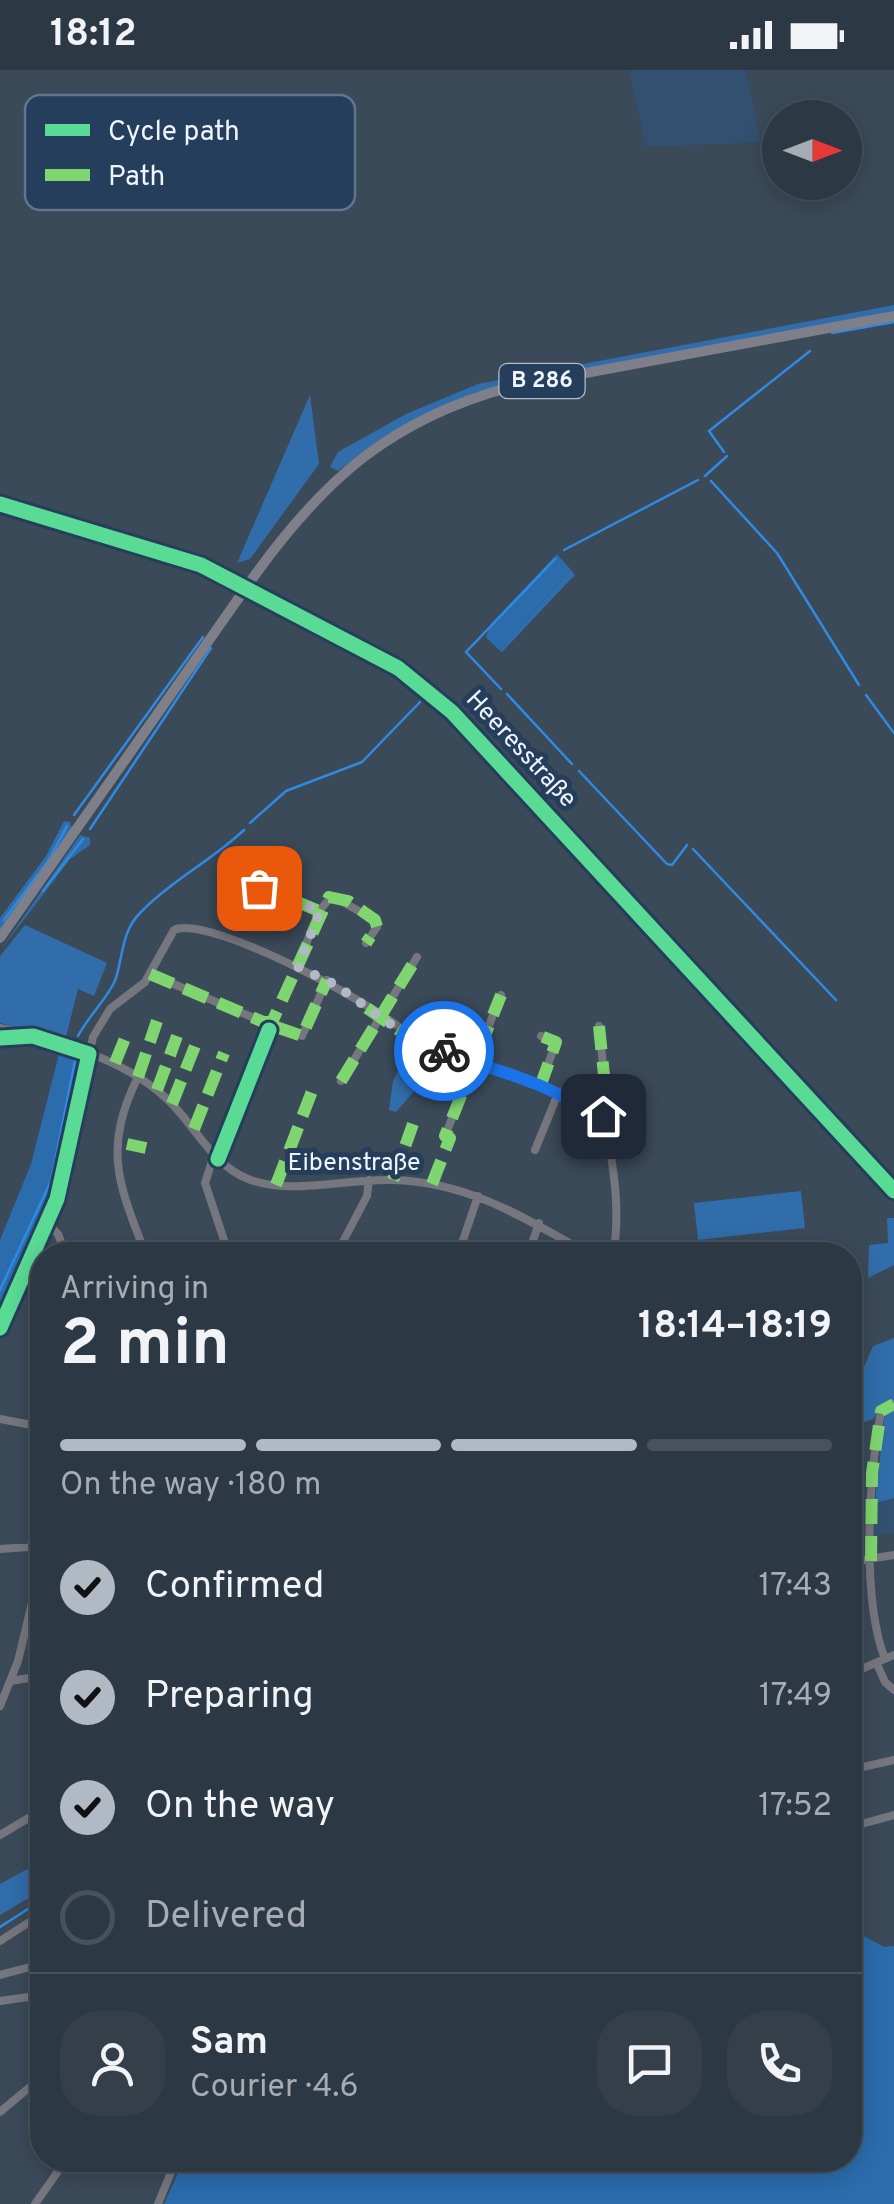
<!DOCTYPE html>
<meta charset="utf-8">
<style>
:root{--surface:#2c3843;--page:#343f4a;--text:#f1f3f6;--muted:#a6acb2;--line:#48525c;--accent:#b0b9c4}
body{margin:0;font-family:Overpass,sans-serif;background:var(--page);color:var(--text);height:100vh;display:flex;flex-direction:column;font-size:38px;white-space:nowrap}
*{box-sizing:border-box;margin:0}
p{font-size:32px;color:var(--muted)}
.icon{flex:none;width:55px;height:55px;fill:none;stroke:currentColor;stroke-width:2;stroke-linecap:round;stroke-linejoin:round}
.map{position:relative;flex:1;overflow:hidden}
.side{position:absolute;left:30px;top:1172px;width:832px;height:930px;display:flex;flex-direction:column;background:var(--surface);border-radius:40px;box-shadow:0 5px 25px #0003,0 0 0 2px var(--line)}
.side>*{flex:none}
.needle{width:65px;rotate:90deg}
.tools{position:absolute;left:762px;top:30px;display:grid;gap:20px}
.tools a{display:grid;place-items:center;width:100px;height:100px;border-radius:50%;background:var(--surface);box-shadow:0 5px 25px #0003,0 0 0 2px var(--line);font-size:50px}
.pin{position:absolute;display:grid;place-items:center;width:85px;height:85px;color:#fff;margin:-42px;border-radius:20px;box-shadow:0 5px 15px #0006}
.courier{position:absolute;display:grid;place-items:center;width:100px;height:100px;margin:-50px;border:8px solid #1a73e8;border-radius:50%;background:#fff;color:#222;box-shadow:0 2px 12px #0007}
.headline em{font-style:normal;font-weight:700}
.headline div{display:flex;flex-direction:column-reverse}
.headline{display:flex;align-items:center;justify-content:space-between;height:170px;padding:0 30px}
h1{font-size:65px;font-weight:700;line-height:75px}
.bar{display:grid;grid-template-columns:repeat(4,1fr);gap:15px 10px;align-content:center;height:120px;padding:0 30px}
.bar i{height:12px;border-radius:8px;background:var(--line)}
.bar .current{background:var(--accent)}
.bar p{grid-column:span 4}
.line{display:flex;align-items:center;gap:25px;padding:0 30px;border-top:2px solid var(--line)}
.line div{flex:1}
.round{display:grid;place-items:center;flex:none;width:105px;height:105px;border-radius:40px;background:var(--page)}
ol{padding:0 30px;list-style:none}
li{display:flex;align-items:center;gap:30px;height:110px}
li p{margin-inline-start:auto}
li .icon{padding:10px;border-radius:50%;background:var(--accent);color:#111;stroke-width:4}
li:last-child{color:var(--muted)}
li i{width:55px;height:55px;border:5px solid var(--line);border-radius:50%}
.status{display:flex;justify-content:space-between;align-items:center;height:70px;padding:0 50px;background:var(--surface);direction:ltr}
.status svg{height:28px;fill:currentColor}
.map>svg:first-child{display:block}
.built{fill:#335070}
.green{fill:#316daa}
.forest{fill:#2b6cad}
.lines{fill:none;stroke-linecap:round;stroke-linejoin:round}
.stream{stroke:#2f8ae2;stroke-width:2.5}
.minor{stroke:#76767e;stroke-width:8}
.major{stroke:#7e7f89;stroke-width:10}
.major-bridge{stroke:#7e7f89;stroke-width:10}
.quiet{stroke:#7fd670;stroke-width:12;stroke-dasharray:25 12;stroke-linecap:butt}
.cycleway-casing{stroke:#243e5b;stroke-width:21}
.cycleway{stroke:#5adb95;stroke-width:15}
.done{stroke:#b0b9c4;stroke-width:10;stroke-dasharray:0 18}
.route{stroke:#1a73e8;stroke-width:12}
.labels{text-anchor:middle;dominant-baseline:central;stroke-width:10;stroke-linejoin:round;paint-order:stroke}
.shield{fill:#243e5b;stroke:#b2becc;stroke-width:2.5}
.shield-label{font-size:22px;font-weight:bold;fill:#eff5fd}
.street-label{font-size:25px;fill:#eff5fd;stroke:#243e5b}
.key{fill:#243e5b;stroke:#61758c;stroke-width:2.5}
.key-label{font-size:28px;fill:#eff5fd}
</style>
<div class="status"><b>18:12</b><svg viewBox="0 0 49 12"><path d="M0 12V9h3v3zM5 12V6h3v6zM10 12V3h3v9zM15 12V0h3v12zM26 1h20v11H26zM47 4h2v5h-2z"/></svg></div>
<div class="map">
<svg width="894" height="2134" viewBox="0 0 894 2134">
<rect width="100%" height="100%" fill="#3b4a59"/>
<path class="built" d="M629,0H746L761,72L646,77Z
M894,1428V1463L874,1466L875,1433Z"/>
<path class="green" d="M894,235V241L477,322C424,342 383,367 338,401L330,397L338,382L406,344L478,314Z
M310,325L319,394L250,489L237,493Z
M571,500L575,505L568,512L502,582L499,580Z
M64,751L70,752L72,759L0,861V848L46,786Z
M80,765L90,768V775L70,789L0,881Z
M25,855L107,893L94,926L78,919L65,971L0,953V886Z
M402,993L421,998L416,1019L396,1042L389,1040L393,1011Z
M801,1121L805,1158L698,1170L694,1133Z
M887,1148H894V1195L868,1208L869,1175L888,1173Z
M816,1173L817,1185H720V1181Z
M894,1268V1331L884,1333L873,1349L850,1357V1313L861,1304L873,1276Z
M894,1336V1428L875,1433L885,1341Z
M42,1791V1820L0,1845V1814Z"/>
<path class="forest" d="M557,484L571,500L499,580L486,567L491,554Z
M60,980L80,987L82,992L56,1121L0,1246V1170L31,1094Z
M42,1648V1713L40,1714L31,1686L38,1650Z
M860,1864L884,1877L894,1876V2134H164L184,2090H850V1871Z"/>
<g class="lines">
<path class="stream" d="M832,263L894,252
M724,382L709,361L810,281
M705,406L727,386
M711,411L777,483L859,615
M564,480L698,410
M501,619L466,582L555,489
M507,624L572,694
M866,625L894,663
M579,701L667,794L672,795L687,775
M74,745L203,567
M250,753L286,721L362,692L420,632
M90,759L211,578
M693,779L836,930
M43,821L83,769
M4,850L48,791L67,756
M78,966C87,948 111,924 116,908C123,885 122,861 140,843C171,811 212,790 244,760
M0,1220L51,1111L75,991
M0,1857L42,1830"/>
<path class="minor" d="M0,434L201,495L398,598L452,642L894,1121
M258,812L260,816L256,818L253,814Z
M260,816L319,841
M297,897L319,841L332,826L375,850L377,857L366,873
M150,904L266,953
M273,950L276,957L269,960L266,953Z
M276,957L302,966L327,910
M0,958C59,972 122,987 167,1029C195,1055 211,1094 248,1109C292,1126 347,1108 393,1110C470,1112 526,1149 591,1185
M432,976C474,994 567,1017 596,1049C610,1065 611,1087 614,1107C617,1133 618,1159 613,1185
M138,1007C102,1080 119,1115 146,1185
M341,1011L417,887
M540,1017L556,972L541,966
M598,1051L607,1035L599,956
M445,1066L501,925
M535,1080L557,1026
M214,1085L205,1113L229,1185
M45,1151L58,1164L66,1185
M336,1185L367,1126L369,1110
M458,1185L478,1126
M528,1185L539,1153
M0,1258L57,1129L93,967L110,939L145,912L174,860C209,843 394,943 420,975L432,976L415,968
M0,1349L42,1357
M31,1476L42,1425
M0,1479L42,1476
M850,1492L894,1485
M885,1589C861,1528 869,1405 881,1341L894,1334
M877,1594L885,1612L894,1620
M850,1604L894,1585
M10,1611L42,1606
M0,1636L18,1591L42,1491
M850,1700L894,1690
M850,1757L894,1745
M0,1765L42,1740
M0,1871L42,1844
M0,1905L42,1894
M0,1931L42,1925
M0,2042L42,2007
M35,2134L66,2090
M158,2134L176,2090"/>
<path class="major" d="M255,505C325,408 392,349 510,317L894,246
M0,868L238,529"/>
<path class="major-bridge" d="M238,529L255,505"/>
<path class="quiet" d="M260,816L319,841
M150,904L266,953
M367,938L420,975L432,976L415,968
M276,957L302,966L327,910
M272,958L266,953L273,950L329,827L348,831L375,850L377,857L366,873
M432,976L484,997
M115,993L128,961
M138,1007L157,951
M341,1011L417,887
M540,1017L556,972L541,966
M157,1020L177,966
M172,1034L195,976
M598,1051L607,1035L599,956
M194,1059L224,983
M127,1074L146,1078
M393,1110L413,1054
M432,1114L450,1068L445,1066L501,925
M276,1115L314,1016
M871,1491L872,1403L881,1341L894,1334"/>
<g class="cycleway-casing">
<path id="cycleway" d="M0,434L201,495L398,598L452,642L894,1121
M0,968L33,966L89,984L57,1129L0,1258
M218,1089L269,960"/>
</g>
<use href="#cycleway" class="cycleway"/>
</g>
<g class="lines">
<path class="done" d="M259,818L320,841L298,897L334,914L420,975L444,981"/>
<path class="route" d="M444,981C495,1002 556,1013 598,1050L603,1046"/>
</g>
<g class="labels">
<rect class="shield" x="499.5" y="294" width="85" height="34" rx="8"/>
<g class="shield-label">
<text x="542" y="311">B 286</text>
</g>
<g class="street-label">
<text transform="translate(520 680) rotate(47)">Heeresstraße</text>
<text x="354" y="1094">Eibenstraße</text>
</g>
</g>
<rect x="25" y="25" width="330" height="115" rx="15" class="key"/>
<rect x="45" y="54" width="45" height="12" fill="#5adb95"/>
<rect x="45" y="99" width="45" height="12" fill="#7fd670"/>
<g class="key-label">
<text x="108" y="70">Cycle path</text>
<text x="108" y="115">Path</text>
</g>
</svg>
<div class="tools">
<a><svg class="needle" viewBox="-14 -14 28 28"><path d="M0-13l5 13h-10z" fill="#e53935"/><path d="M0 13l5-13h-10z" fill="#a6acb2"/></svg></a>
</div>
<div class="pin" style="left:259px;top:818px;background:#ea580c"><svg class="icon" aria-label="bag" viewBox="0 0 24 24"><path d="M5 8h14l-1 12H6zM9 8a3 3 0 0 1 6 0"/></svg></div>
<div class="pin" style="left:603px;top:1046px;background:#1f2937"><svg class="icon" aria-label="home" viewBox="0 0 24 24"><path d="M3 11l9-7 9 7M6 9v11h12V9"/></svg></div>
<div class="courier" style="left:444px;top:981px"><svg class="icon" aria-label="bike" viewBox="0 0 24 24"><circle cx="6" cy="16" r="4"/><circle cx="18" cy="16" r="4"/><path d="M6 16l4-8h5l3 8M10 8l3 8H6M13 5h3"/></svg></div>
<section class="side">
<div class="headline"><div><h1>2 min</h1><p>Arriving in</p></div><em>18:14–18:19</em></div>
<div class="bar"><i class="current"></i><i class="current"></i><i class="current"></i><i></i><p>On the way · 180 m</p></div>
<ol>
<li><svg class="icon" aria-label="check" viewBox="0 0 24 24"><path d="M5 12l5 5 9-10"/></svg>Confirmed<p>17:43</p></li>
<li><svg class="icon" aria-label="check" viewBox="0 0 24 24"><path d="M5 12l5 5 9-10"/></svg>Preparing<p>17:49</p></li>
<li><svg class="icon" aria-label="check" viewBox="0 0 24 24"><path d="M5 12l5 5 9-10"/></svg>On the way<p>17:52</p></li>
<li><i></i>Delivered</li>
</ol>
<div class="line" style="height:180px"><a class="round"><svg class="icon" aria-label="person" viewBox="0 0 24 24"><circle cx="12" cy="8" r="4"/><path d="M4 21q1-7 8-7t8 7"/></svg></a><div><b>Sam</b><p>Courier · 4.6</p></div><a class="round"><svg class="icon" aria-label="chat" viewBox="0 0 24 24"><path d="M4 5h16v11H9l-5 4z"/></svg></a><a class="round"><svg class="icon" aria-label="phone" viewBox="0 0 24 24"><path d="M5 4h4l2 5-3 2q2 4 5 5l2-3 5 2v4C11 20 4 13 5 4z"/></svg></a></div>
</section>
</div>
